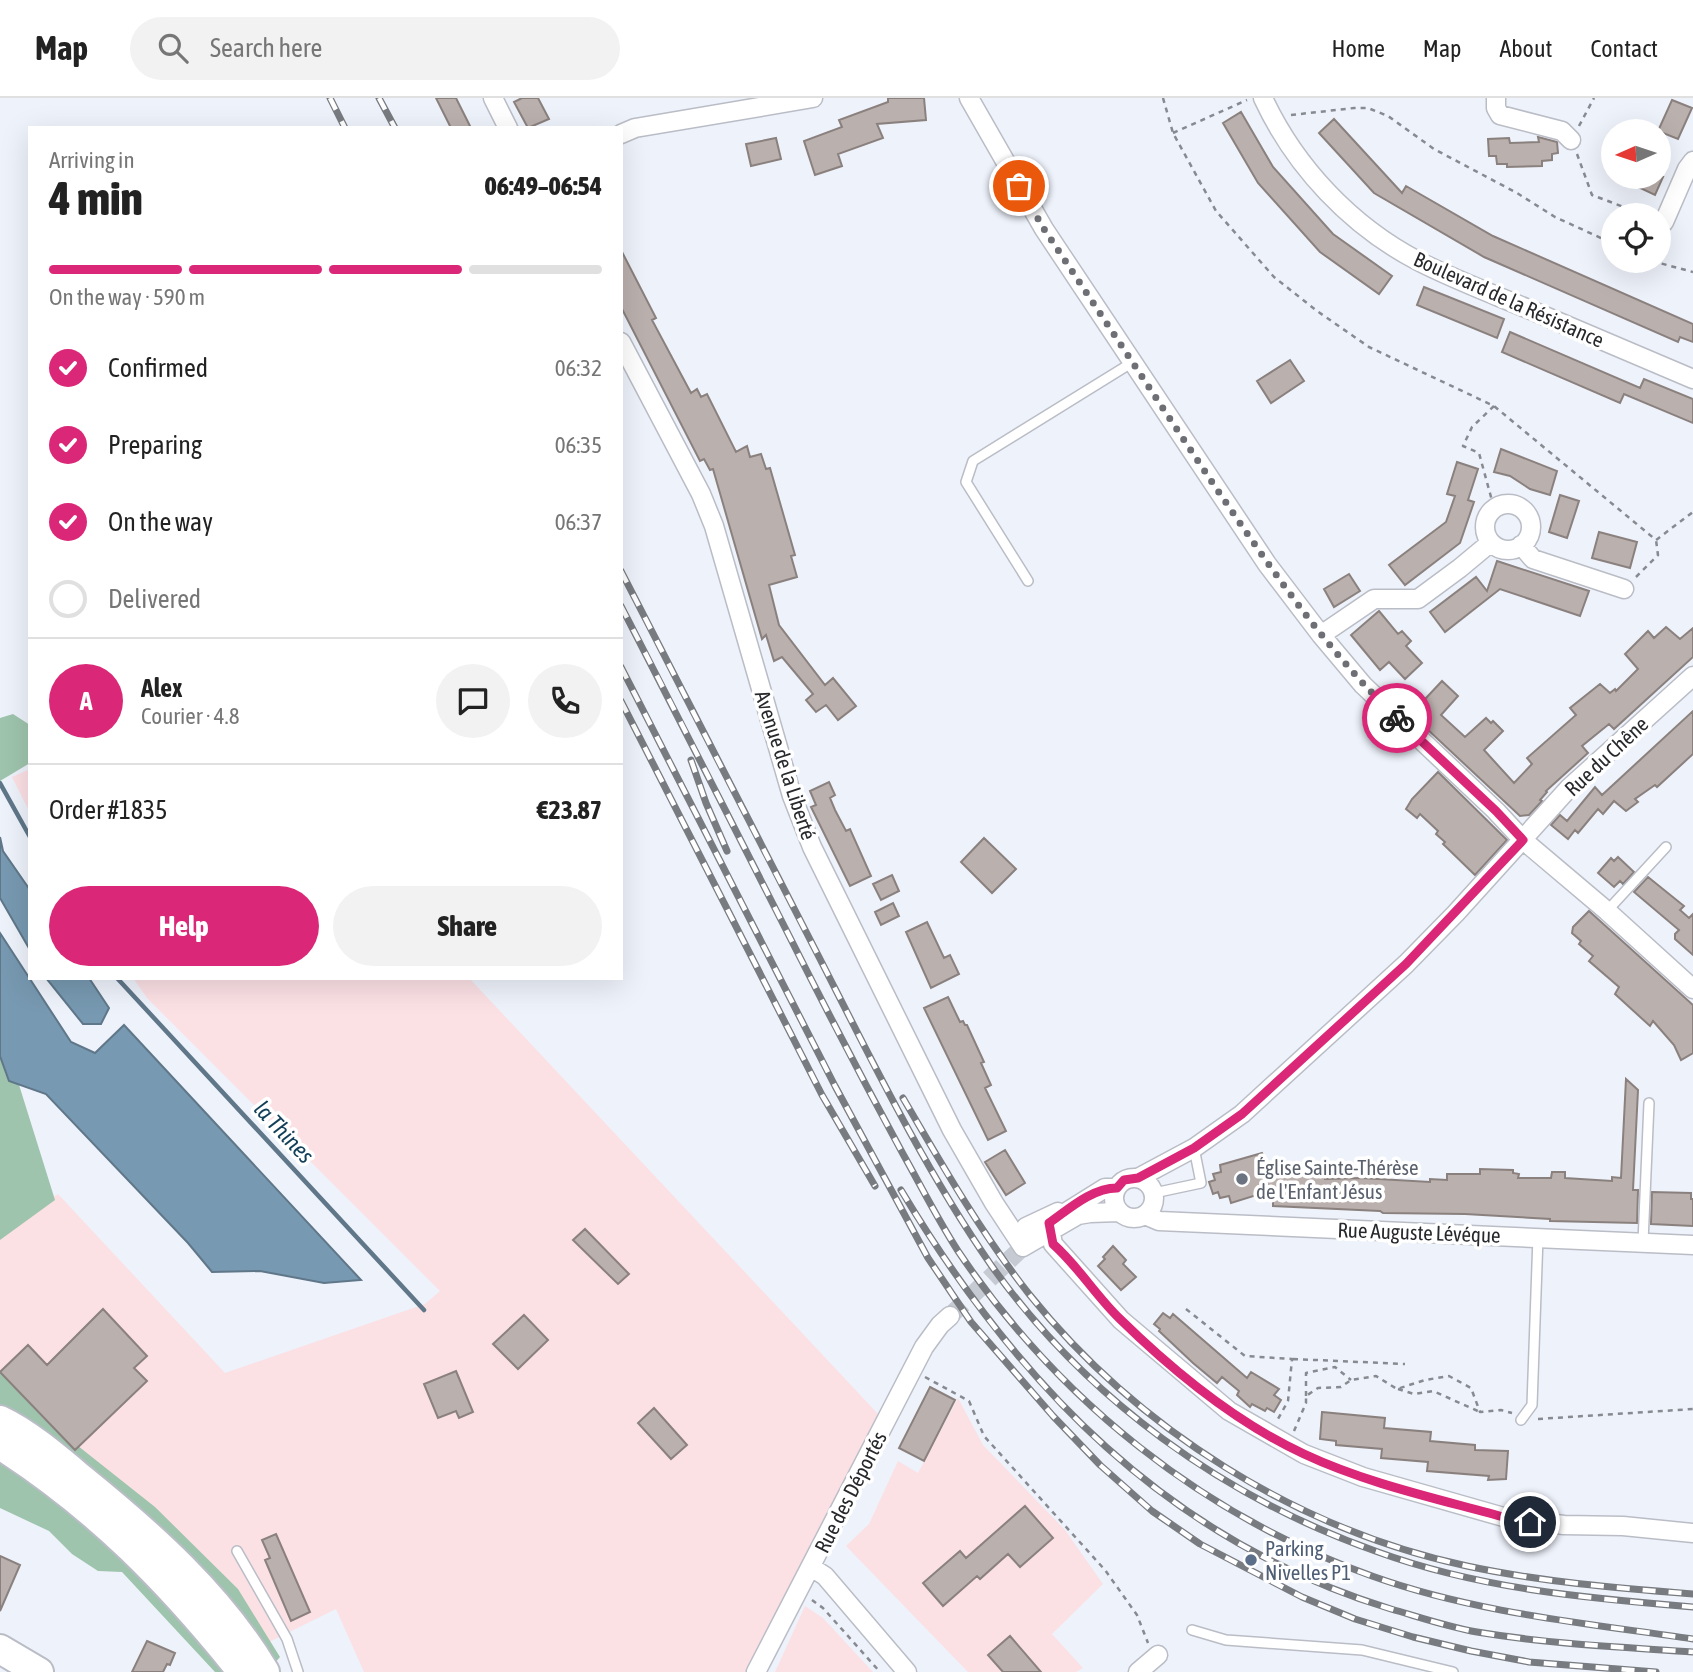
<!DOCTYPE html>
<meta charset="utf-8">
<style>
:root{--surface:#fff;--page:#f2f2f2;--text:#222;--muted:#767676;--line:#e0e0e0;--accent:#db2777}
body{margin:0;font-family:"Asap Condensed",sans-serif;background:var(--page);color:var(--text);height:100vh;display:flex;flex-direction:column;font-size:26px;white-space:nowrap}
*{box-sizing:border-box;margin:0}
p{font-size:23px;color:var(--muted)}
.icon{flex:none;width:38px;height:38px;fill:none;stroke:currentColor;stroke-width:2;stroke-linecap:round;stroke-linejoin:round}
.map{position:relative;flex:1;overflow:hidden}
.panel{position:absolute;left:28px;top:28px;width:595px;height:854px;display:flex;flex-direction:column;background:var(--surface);border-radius:0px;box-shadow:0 7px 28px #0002}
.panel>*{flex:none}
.needle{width:46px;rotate:267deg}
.tools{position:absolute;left:1601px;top:21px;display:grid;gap:14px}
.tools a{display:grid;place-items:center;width:70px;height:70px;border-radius:50%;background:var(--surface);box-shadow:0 7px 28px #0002;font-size:35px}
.pin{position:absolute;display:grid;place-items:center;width:60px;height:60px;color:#fff;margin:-30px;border:4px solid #fff;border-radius:50%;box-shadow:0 2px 7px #0007}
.courier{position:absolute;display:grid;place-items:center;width:70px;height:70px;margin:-35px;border:5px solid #db2777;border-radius:50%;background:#fff;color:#222;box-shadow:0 2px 9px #0007}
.head em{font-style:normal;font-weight:800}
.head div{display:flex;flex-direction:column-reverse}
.head{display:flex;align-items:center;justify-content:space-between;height:119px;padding:0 21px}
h1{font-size:46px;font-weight:800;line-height:52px}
.bar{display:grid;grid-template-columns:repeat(4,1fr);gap:10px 7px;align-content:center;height:84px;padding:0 21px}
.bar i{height:9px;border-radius:5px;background:var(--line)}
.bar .on{background:var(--accent)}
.bar p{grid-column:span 4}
.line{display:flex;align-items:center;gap:18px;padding:0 21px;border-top:2px solid var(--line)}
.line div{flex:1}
.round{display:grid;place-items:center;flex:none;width:74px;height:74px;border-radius:37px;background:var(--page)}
ol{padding:0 21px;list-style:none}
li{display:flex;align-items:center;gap:21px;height:77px}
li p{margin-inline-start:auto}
li .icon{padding:7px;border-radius:50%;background:var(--accent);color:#fff;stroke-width:4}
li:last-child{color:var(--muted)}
li i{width:38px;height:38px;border:4px solid var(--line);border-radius:50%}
.primary-button{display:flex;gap:14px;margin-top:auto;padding:14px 21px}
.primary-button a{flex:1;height:80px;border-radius:42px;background:var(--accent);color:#fff;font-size:28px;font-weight:800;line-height:80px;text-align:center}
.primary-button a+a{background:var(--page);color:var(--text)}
header{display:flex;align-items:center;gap:42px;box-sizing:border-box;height:98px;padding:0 35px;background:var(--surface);border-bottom:2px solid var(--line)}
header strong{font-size:33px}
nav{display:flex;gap:38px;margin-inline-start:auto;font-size:24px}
.search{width:490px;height:63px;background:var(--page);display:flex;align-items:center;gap:18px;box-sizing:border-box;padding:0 24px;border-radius:38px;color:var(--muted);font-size:26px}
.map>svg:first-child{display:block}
.industrial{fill:#fbe0e4}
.forest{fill:#9ec4ad}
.water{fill:#7799b1;stroke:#5f7789;stroke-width:2}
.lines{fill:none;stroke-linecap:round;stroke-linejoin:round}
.stream{stroke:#5f7789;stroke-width:4.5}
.building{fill:#bab0ad;stroke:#8a817e;stroke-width:2}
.street-tunnel{stroke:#c6cad2;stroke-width:18;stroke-dasharray:18 9;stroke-linecap:butt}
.lane-casing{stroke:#babdc6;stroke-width:12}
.street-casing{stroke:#babdc6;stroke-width:21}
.primary-casing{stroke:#babdc6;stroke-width:32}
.path{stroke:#878a90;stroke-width:2.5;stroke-dasharray:5 5;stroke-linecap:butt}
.lane{stroke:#fff;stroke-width:9}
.street{stroke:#fff;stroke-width:18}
.primary{stroke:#fff;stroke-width:28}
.rail-casing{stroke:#787b80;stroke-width:7}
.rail{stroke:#fff;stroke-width:4.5;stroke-dasharray:13;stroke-linecap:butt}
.done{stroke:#6d6f74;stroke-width:7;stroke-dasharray:0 12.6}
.route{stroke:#db2777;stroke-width:9}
.worship-dot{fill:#6b7280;stroke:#fff;stroke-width:2.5}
.service-dot{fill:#5c6f8a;stroke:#fff;stroke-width:2.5}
.labels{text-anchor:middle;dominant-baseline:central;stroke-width:7;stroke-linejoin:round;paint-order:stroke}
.street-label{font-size:21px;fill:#27292c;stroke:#fff}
.worship-label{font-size:21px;fill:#5b616d;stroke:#fff;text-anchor:start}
.service-label{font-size:21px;fill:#4e5e75;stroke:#fff;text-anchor:start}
.water-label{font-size:23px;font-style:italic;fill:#123f58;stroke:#fff}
</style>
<header>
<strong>Map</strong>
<div class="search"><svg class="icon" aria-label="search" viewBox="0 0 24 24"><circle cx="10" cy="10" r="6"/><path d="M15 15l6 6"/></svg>Search here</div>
<nav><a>Home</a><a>Map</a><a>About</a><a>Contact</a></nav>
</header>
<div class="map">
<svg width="1693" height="1574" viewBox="0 0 1693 1574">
<rect width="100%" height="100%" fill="#eef2fb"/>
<path class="industrial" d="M30,671V715L12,679Z
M133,880H469L878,1316L747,1574H364L336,1511L255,1551L0,1289V1136L58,1096L225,1275L425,1206L440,1193L147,900Z
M958,1300L983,1347L1065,1432L1103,1486L1052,1536L1083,1570L1076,1574H968L846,1448L869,1426L898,1363L918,1375Z
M805,1508L823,1520L873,1574H775Z"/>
<path class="forest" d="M13,616L30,627V665L0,683V620Z
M0,926L55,1102L0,1142Z
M0,1274L44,1321L155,1409L238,1491L280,1559L267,1574H215L122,1474L98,1473L72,1456L49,1433L0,1410Z"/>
<path class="water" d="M0,739L3,753L30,792V852L0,800Z
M0,835L71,944L95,955L124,927L361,1182L324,1185L260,1173L212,1174L188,1145L46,996L9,983L0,958Z
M46,880H89L109,910L101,926H83Z"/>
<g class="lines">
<path class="stream" d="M0,685L30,739
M117,880L424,1212"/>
</g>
<path class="building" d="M436,0H456L471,30H451Z
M522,0H538L549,21L528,30L514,4Z
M888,0H924L926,22L877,26L883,40L838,56L842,68L815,77L804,43L842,29L839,22L888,4Z
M1672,2L1692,10L1678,41L1658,33Z
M1241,14L1273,69L1333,136L1392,178L1379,196L1320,154L1258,85L1223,25Z
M1334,21L1402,95L1406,88L1493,138L1693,226V244L1680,239L1678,244L1484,159L1374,95L1319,35Z
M1538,39L1557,44L1558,55L1552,56V62L1542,63V68L1507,69V66H1497L1496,58H1489L1488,41L1509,40L1510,45L1539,44Z
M776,40L781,61L751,68L746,46Z
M1640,79H1663L1655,97L1636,88Z
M621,152L656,220L652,222L691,295L697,291L701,299L707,296L736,354L747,348L750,359L761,356L766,371L770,370L795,457L791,458L797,479L769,487L779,527L825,587L833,580L856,608L838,622L826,607L816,614L806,602L813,596L782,559L774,563L766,537L762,541L713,371L710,372L704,361L700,363L621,209Z
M1424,189L1504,221L1497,240L1417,207Z
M1510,234L1640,290L1644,281L1693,301V325L1624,296L1620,305L1502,254Z
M1290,262L1304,283L1271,305L1257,283Z
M1501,351L1557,373L1550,397L1530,391L1510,378L1494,374Z
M1457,364L1478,371L1468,402L1474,404L1460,445L1405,487L1389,467L1446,424L1455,398L1447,396Z
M1560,397L1579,403L1567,440L1549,434Z
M1599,434L1637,444L1630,470L1592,460Z
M1497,463L1589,493L1580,518L1500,491L1445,534L1430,514L1476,479L1487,493Z
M1349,476L1360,493L1334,509L1324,491Z
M1379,513L1398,536L1402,533L1411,543L1406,548L1422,565L1405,581L1389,564L1380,572L1351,537Z
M1666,529L1680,541L1693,530V559L1614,631L1609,626L1582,648L1588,655L1546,693L1547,694L1540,702L1542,703L1529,717L1520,718L1411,616L1442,583L1458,598L1441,617L1465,639L1486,620L1491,625L1493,623L1503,633L1484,652L1514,685L1532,666L1527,660L1576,617L1570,610L1600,586L1610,595L1615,591L1616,593L1638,571L1625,556L1648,533L1654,540Z
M1693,613V656L1657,689L1655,687L1635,701L1638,704L1626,713L1614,703L1603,716L1598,711L1578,735L1575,732L1568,741L1551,727L1560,717L1567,723L1595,689L1602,697Z
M1438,674L1507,742L1475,777L1443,746L1445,744L1436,736L1438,733L1420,716L1417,720L1406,711L1412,701Z
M829,684L835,697L830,700L835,712L846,733L850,731L871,778L850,788L811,709L816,707L810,693Z
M984,740L1016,771L992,795L961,764Z
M1618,759L1634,774L1623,786L1620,783L1614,789L1598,775L1611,760L1614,763Z
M892,777L899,793L881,802L873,786Z
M1648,779L1684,808L1680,812L1689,820L1693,816V857L1675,841V836L1679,832L1634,794Z
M893,805L899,818L881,827L875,814Z
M1589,813L1693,907V955L1681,962L1674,947L1653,923L1650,928L1615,896L1619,889L1589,863L1593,858L1579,846L1581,843L1572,835L1573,829Z
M927,824L944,860L950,857L959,876L931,890L906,834Z
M948,899L960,924L963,923L965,927H967L984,964L981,965L991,987L985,990L1006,1033L988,1042L924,910Z
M1626,981L1638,992L1633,1092H1638L1637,1125L1550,1123V1121L1465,1116L1383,1115L1380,1113L1273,1108V1092L1231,1105L1229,1098L1220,1100L1218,1094L1213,1096L1209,1084L1215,1082L1213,1076L1221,1074L1220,1067L1262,1055L1266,1066L1268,1065L1272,1077L1325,1075V1081L1361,1080L1430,1084V1081L1447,1082V1076H1480V1071L1513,1072V1075L1519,1076L1518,1080H1551L1552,1074H1565V1080L1612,1083V1079L1621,1080Z
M1005,1052L1025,1085L1006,1097L985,1064Z
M1652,1094L1691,1095V1101H1693V1128L1651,1126Z
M585,1131L629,1176L618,1186L573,1142Z
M1113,1148L1126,1162L1123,1166L1136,1179L1121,1192L1098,1168L1105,1161L1103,1159Z
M103,1211L147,1258L134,1270L147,1283L75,1352L0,1274L28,1247L47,1267Z
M1163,1215L1170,1220L1173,1216L1247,1280L1251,1274L1279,1291L1274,1297L1281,1302L1274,1314L1267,1310L1265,1313L1252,1306L1250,1309L1237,1297L1239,1293L1222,1279L1217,1285L1193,1265L1159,1233L1160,1231L1154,1226Z
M524,1217L548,1242L518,1271L493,1246Z
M456,1273L473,1314L459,1320L456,1313L438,1320L424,1286Z
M930,1289L955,1302L924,1363L899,1350Z
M654,1310L687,1347L671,1361L638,1325Z
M1322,1314L1385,1320L1384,1330L1431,1334L1430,1343L1475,1347V1352L1508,1353L1506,1381L1488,1382L1489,1378L1427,1373L1428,1364L1381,1360L1382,1351L1336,1347V1343L1320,1341Z
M1025,1408L1053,1440L1020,1469L1008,1456L980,1481L977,1478L943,1508L923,1485L960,1453L966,1460Z
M276,1436L310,1514L291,1523L265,1462L270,1460L262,1442Z
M0,1458L20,1467L0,1513Z
M1010,1538L1041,1574H1003L988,1557Z
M147,1543L175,1555L170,1567L167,1566L163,1574H132Z"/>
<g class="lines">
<path class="street-tunnel" d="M950,1218L1023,1149"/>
<g class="lane-casing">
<path id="lane" d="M1028,483L966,384L973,363L1133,264
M1607,813L1666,749
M1154,1095L1201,1085L1194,1050
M1643,1144L1649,1005
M1521,1322L1532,1307L1538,1139
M237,1453L287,1541L298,1574
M1192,1532L1226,1542L1362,1552L1453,1574"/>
</g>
<g class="street-casing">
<path id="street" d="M493,0L508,30
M969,0L1044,131L1267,466L1321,537L1363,587L1496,713L1523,742L1607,813L1693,891
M1263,0C1295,69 1351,128 1418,163C1453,181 1490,195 1526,210C1582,234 1637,257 1693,281
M1496,0V10L1500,17L1562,33L1571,42
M621,36L635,30L813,0
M1664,124L1687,71L1693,63
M621,244L701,396L714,428L792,698L812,749L952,1032L994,1105L1023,1149
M1485 429a23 23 0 1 1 46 0a23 23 0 1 1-46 0Z
M1521,447L1533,461L1624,491
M1321,537L1374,501H1418L1460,470L1490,445
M1114 1100a20 20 0 1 1 40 0a20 20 0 1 1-40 0Z
M1138,1080L1194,1050L1242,1016L1406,866L1456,815L1569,690L1693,578
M1117,1090H1105L1049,1125L1053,1146L1121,1222L1229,1313L1304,1356L1363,1379L1507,1420L1564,1427L1623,1428L1693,1435
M1145,1117L1159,1123L1693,1147
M1023,1149L1078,1117L1090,1115L1119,1114
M1023,1149L1026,1129L1058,1114
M811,1469L825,1478L907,1574
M756,1574L924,1249L940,1227L950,1218
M1138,1574L1158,1557"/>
</g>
<g class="primary-casing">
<path id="primary" d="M0,1322C28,1335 58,1361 82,1381C150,1436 220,1498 265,1574
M0,1347C97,1409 170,1484 242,1574
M0,1551L39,1574"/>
</g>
<path class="path" d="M1163,0L1173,35L1216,113L1274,179L1317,213L1369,249L1494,308L1656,442L1693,414
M1291,17L1354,10H1368L1388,18L1434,51L1517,95L1555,119L1614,146
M1579,28L1594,0
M1173,35L1247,2
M1577,56L1592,97L1645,117
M1652,163L1693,174
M1494,308L1472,329L1463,348L1479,355L1494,410
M1636,479L1658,457L1656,442
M1186,1211L1245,1258L1292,1261L1288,1303L1278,1321
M1293,1261L1405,1266
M925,1279L969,1303L984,1338L1105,1472L1137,1517L1148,1545
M1398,1291L1414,1296L1433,1293L1480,1314
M1306,1298V1275L1335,1269L1351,1282
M1538,1321L1693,1311
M1294,1333L1306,1305V1298L1318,1290L1341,1289L1351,1282L1376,1278L1397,1291L1425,1282L1449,1278L1471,1290L1480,1314L1501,1312L1512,1315
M812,1502L823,1510L880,1574"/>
<use href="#lane" class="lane"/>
<use href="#street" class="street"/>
<use href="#primary" class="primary"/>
<g class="rail-casing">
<path id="rail" d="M330,0L345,30
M379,0L395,30
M621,473C687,602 753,731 819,859C872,963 924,1070 991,1167C1086,1301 1224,1400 1378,1454C1480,1491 1586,1500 1693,1509
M621,508C685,632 747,755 810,879C840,938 871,997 903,1056C921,1088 938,1122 958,1153C1058,1302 1203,1418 1372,1478C1475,1515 1585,1525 1693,1541
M621,569L835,988L928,1160L971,1224L1053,1318L1100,1367L1152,1413L1200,1446L1302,1499L1355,1521L1413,1539L1471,1553L1529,1564L1656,1574
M621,603L822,997L875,1088
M691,662L706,705L727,753
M903,1000C942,1067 981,1135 1029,1196C1137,1331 1298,1432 1467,1468C1542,1484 1617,1490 1693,1496
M901,1092C1018,1287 1168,1443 1391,1511C1419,1519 1448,1529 1477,1534C1549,1546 1621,1549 1693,1554"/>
</g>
<use href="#rail" class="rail"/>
</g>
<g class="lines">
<path class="done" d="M1019,88L1044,131C1101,216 1157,302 1214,387C1270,469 1325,551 1397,620"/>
<path class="route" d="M1397,620L1496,713L1523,742L1406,866L1242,1016L1194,1050L1138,1080L1124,1082L1117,1090C1092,1090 1069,1111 1049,1125L1053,1146C1078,1168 1096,1198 1120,1221C1173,1273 1237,1325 1304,1356C1368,1386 1439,1401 1507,1420L1530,1424"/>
</g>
<circle class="worship-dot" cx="1242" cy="1081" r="7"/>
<circle class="service-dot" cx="1251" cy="1462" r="7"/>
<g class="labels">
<g class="street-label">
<text transform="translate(1509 201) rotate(24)">Boulevard de la Résistance</text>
<text transform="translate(1606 658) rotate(-43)">Rue du Chêne</text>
<text transform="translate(786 667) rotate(72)">Avenue de la Liberté</text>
<text transform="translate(1419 1134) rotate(2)">Rue Auguste Lévéque</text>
<text transform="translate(850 1394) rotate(-63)">Rue des Déportés</text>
</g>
<g class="worship-label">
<text x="1256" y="1069">Église Sainte-Thérèse<tspan x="1256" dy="24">de l'Enfant Jésus</tspan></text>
</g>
<g class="service-label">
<text x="1265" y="1450">Parking<tspan x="1265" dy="24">Nivelles P1</tspan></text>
</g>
<g class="water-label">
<text transform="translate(284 1034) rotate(47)">la Thines</text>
</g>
</g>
</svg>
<div class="tools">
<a><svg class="needle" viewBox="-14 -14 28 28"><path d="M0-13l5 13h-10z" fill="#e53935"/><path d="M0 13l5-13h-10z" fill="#767676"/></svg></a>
<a><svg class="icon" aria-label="locate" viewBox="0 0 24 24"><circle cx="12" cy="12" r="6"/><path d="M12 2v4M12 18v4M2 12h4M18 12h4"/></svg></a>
</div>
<div class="pin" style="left:1019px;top:88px;background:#ea580c"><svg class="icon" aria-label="bag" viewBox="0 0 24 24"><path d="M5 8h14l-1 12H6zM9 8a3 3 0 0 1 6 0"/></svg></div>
<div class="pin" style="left:1530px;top:1424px;background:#1f2937"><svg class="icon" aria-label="home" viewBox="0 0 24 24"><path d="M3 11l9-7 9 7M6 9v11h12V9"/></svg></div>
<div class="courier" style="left:1397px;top:620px"><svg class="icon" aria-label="bike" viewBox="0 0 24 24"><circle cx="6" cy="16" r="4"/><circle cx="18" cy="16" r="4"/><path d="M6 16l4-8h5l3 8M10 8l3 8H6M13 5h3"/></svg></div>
<section class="panel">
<div class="head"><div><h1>4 min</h1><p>Arriving in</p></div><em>06:49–06:54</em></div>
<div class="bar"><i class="on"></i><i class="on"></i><i class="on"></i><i></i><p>On the way · 590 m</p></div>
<ol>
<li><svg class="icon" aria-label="check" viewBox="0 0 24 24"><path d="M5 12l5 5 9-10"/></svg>Confirmed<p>06:32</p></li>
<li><svg class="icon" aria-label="check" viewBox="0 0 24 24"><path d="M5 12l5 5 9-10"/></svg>Preparing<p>06:35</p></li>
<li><svg class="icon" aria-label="check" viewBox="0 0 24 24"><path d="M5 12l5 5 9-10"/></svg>On the way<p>06:37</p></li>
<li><i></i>Delivered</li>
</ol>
<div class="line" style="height:126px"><b class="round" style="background:var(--accent);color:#fff">A</b><div><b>Alex</b><p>Courier · 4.8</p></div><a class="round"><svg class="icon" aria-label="chat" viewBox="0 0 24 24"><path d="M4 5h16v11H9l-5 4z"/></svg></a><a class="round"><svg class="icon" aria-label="phone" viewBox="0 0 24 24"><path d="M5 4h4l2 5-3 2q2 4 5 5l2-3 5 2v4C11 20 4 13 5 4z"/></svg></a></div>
<div class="line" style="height:91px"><div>Order #1835</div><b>€23.87</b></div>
<div class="primary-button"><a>Help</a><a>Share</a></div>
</section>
</div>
